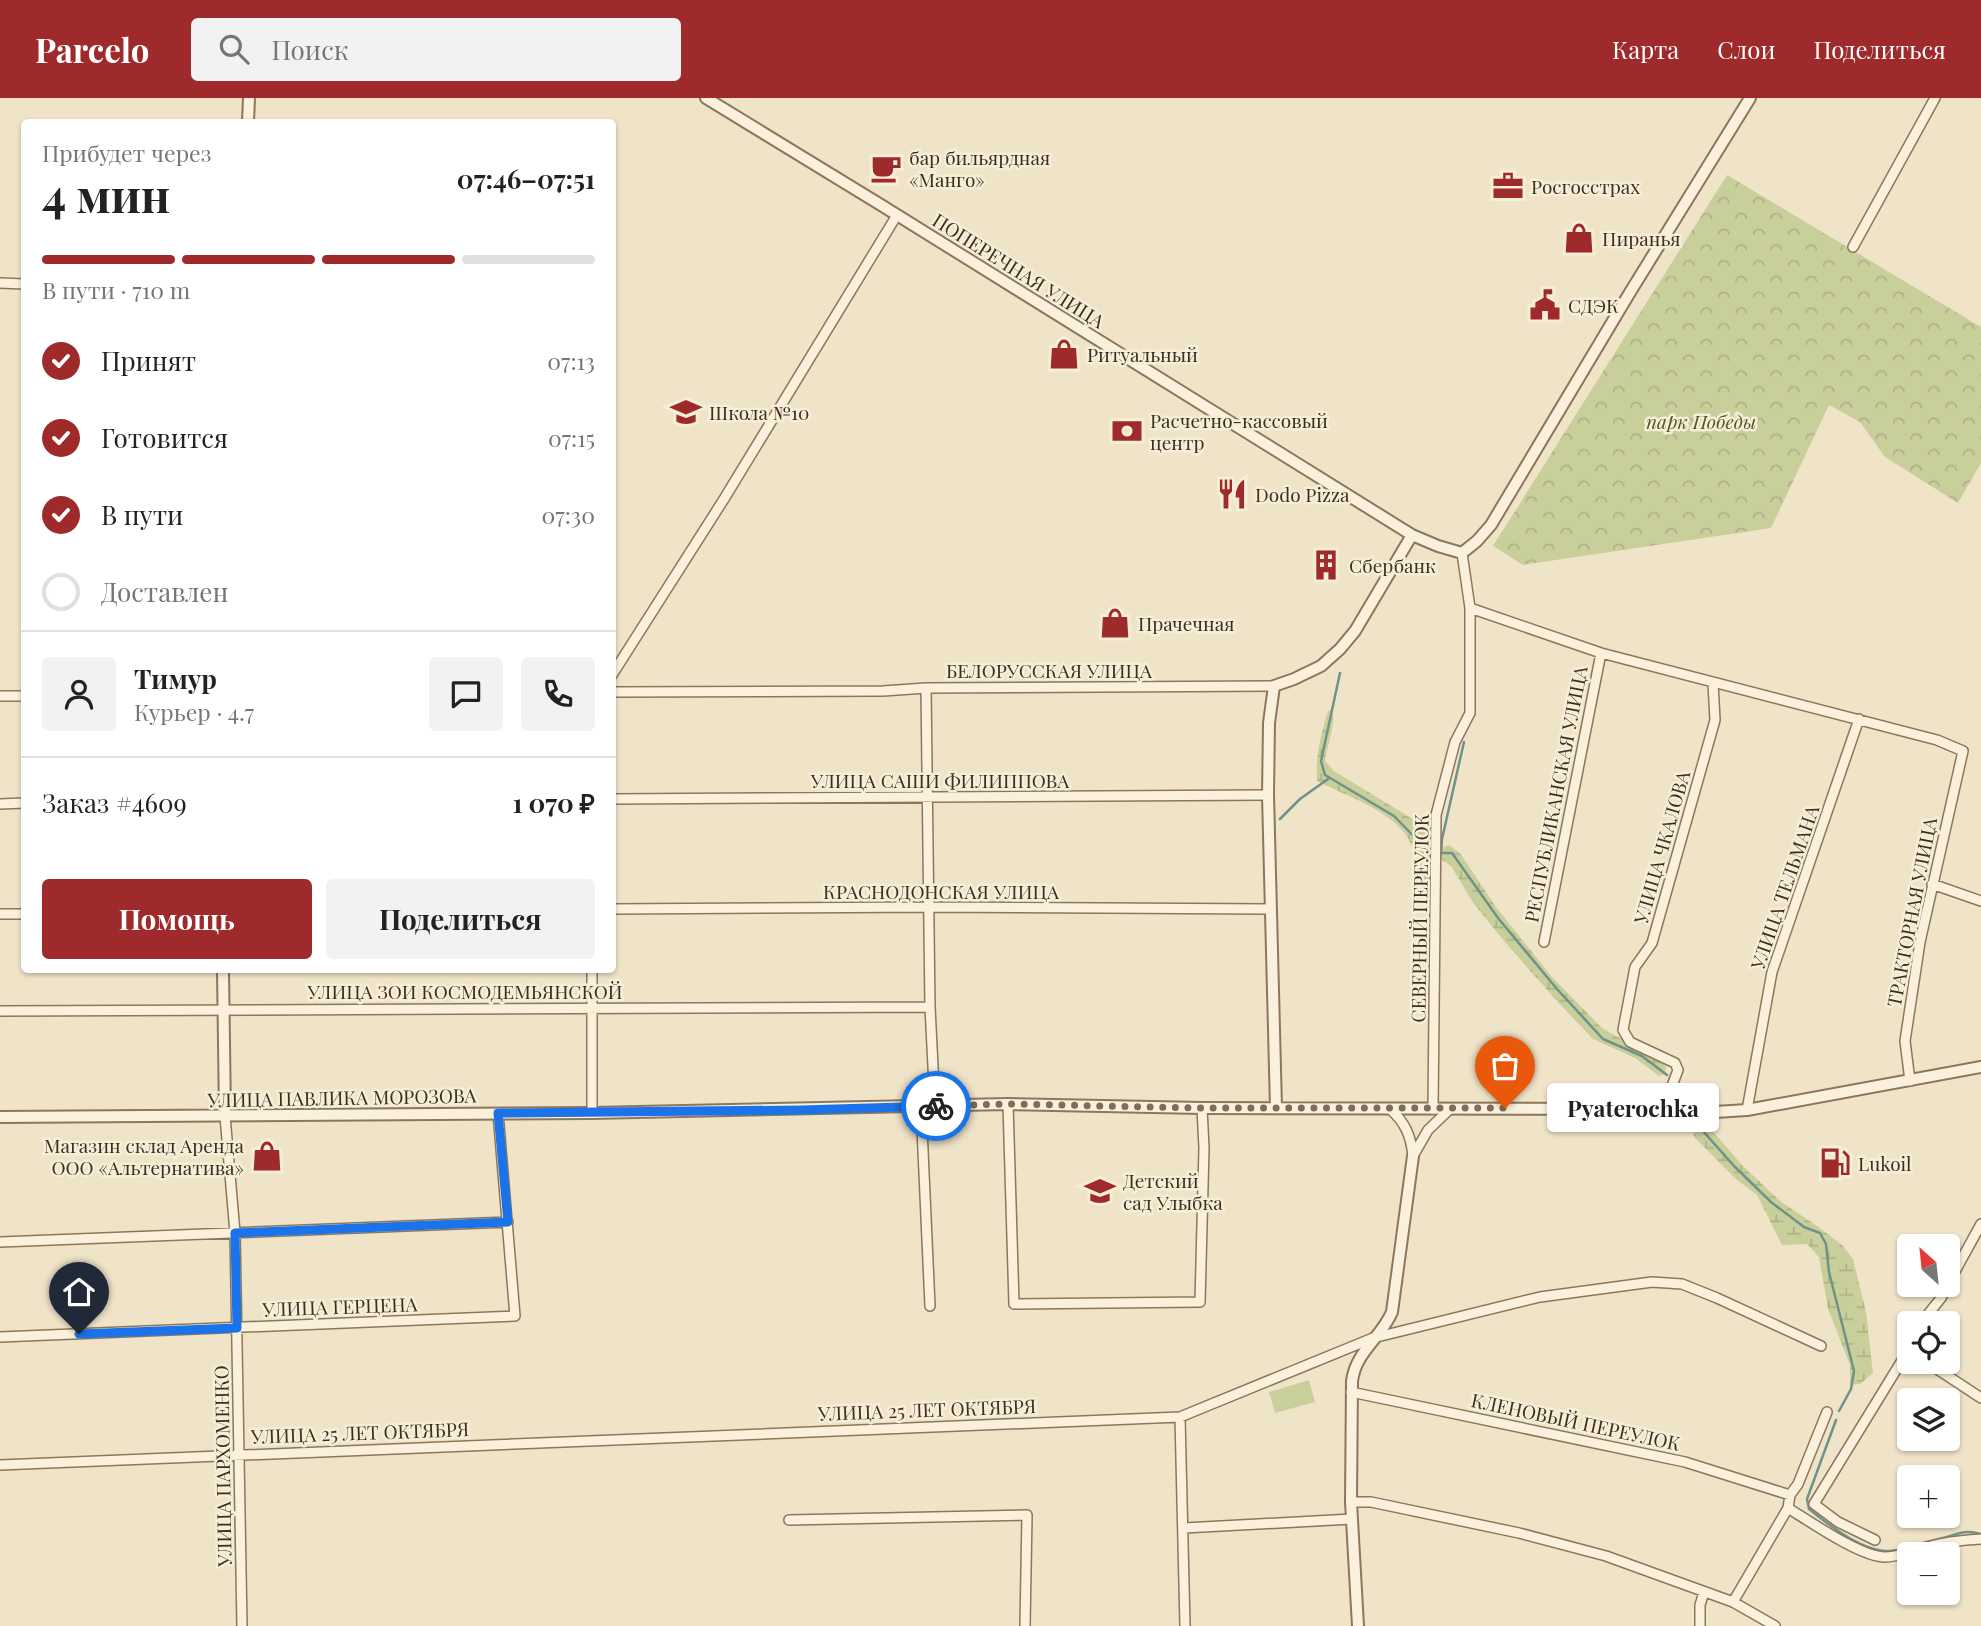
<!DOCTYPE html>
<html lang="ru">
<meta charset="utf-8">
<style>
:root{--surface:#fff;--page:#f2f2f2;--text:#222;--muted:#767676;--line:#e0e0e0;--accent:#9e2a2b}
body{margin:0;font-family:"Playfair Display",serif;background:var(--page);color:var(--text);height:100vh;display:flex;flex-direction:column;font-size:26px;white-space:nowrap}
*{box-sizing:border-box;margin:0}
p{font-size:23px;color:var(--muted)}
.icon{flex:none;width:38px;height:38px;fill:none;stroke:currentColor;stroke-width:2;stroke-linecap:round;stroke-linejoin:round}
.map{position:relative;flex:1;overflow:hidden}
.side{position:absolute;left:21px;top:21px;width:595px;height:854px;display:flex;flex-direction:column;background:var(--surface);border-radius:7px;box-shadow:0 2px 5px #0004}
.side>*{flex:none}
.needle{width:46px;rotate:333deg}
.tools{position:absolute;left:1897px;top:1136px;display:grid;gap:14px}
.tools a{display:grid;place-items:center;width:63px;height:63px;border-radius:7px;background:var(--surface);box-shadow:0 2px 5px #0004;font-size:35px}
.pin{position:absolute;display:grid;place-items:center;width:60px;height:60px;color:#fff;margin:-72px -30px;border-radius:50% 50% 50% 0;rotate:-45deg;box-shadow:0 0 7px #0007}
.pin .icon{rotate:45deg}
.courier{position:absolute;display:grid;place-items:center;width:70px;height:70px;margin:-35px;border:5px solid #1a73e8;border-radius:50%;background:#fff;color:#222;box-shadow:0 2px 9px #0007}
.bubble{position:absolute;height:49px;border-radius:7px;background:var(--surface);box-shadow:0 2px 5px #0004;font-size:23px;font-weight:700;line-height:49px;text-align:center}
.head em{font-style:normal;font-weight:700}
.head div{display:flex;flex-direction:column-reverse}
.head{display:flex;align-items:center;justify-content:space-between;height:119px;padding:0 21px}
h1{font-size:46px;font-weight:700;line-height:52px}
.bar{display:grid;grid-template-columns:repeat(4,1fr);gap:10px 7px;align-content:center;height:84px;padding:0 21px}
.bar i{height:9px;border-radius:5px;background:var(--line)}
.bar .active{background:var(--accent)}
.bar p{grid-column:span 4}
.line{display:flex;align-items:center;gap:18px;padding:0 21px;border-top:2px solid var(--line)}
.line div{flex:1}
.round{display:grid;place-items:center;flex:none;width:74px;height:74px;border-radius:7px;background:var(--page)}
ol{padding:0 21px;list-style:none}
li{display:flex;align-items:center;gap:21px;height:77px}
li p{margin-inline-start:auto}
li .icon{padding:7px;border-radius:50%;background:var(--accent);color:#fff;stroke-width:4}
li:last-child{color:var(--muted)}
li i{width:38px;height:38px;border:4px solid var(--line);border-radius:50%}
.action{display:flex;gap:14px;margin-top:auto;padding:14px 21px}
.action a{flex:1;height:80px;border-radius:7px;background:var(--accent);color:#fff;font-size:28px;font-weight:700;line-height:80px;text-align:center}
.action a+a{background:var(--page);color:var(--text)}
header{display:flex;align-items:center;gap:42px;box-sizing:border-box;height:98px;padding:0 35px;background:var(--accent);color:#fff}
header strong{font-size:33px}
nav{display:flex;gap:38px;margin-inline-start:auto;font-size:24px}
.search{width:490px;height:63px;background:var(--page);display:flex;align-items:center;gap:18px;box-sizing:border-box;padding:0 24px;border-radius:7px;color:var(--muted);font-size:26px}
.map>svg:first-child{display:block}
.wetland{fill:url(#wetland-marsh)}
.park{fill:url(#park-crowns)}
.pitch{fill:#c9cf9b}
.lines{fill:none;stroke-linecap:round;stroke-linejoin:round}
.stream{stroke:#6f938a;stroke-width:2.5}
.minor-casing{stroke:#8d765c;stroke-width:12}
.tertiary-casing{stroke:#8d765c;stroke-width:14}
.minor{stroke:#faf1dc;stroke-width:9}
.tertiary{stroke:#faf1dc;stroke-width:10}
.done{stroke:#7c6e5b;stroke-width:7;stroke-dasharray:0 12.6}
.route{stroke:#1a73e8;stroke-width:9}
.labels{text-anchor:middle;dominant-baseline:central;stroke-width:5;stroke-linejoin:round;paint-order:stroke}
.poi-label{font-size:19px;fill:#3d2e20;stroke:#f7eed8;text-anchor:start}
.street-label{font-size:19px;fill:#3d2e20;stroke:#f7eed8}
.park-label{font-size:19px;font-style:italic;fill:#4d5a26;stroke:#f7eed8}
</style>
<header>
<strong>Parcelo</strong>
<div class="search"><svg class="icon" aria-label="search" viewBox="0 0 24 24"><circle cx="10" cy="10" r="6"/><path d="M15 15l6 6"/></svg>Поиск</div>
<nav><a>Карта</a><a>Слои</a><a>Поделиться</a></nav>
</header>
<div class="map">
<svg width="1981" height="1528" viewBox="0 0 1981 1528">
<defs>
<pattern id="wetland-marsh" width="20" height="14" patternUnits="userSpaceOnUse" patternTransform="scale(1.75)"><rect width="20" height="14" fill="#c9cf9b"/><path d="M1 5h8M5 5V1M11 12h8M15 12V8" fill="none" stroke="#aeb285"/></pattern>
<pattern id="park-crowns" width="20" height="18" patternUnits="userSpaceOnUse" patternTransform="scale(1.75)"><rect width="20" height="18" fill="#c9cf9b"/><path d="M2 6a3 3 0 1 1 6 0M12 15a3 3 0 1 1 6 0" fill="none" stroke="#aeb285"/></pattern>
</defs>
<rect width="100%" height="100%" fill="#f0e4c8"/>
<path class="wetland" d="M1332,612C1336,627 1327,648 1325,663L1334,673L1424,728L1430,737V785L1426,791C1420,774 1417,756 1408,740C1391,712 1344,697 1317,683C1315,659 1321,636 1328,613Z
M1449,747L1460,755L1496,809L1552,879L1602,930L1661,963L1666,969L1665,976L1659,978L1635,960L1593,941L1555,901L1504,843L1474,806L1451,768L1439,760L1441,750Z
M1709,1029L1742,1067L1780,1103L1820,1130L1842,1147L1853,1161L1866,1214L1873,1275L1860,1286L1850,1287V1267L1828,1211L1819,1159L1807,1146L1782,1147L1757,1097L1737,1082L1695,1040L1693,1035Z"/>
<path class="park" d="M1727,77L1981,229V365L1958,405L1885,359L1860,324L1829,307L1771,430L1523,467L1493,448Z"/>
<path class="pitch" d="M1309,1282L1315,1304L1275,1315L1269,1294Z"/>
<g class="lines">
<path class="stream" d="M1340,575L1321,663L1325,677L1394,718L1430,755
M1280,721L1300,701L1328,681
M1441,754L1442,741L1464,644
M1440,755H1452L1498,820L1557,891L1603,941L1642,958L1667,977
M1680,989L1695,1004
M1698,1017L1702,1032L1735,1069L1771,1104L1804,1129L1820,1135L1826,1146L1829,1174L1854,1273L1851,1291L1839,1313
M1836,1322L1807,1401L1809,1411C1829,1427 1859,1451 1885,1453C1899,1454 1924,1445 1939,1441C1957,1437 1962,1431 1981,1436"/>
<g class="minor-casing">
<path id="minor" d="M1853,149L1935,0
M0,185L24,186
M1462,455L1470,510L1601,555L1937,642L1963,653L1920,844L1905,943L1910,983
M612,577L724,401L897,117
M926,590L930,909L935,1008
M612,594L883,593L926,590L1274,588
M0,598H24
M612,701L1268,697
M0,706L24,705
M1932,786L1981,803
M612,811L929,809L1270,811
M0,816H24
M1544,844L1601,555
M592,872V1015
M0,913L930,909
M1008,1006L1014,1206L1200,1204L1204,1050L1202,1010
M921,1008L930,1208
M1390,1011C1405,1024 1411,1038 1413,1058
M1433,1011L1436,717L1455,644L1470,615V510
M1663,1011L1678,972L1675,965L1630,944L1623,932L1635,869L1652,845L1715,622L1713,585
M1747,1012L1772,874L1859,621
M225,1018L235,1135L242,1528
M1413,1058L1428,1032L1450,1011
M0,1144L508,1124
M1948,1186L1981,1126
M1921,1225L1941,1200L1948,1186
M0,1239L515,1218L498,1015
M1929,1264L1937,1271L1981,1300
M1351,1294L1685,1364L1790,1397
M1180,1319L1185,1528
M0,1367L1180,1319L1373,1240L1540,1199L1652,1184L1682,1186L1717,1200L1821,1248
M1351,1404H1371L1519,1435L1606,1458L1733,1504L1775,1528
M1788,1410C1809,1423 1861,1459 1885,1459C1898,1459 1909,1453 1922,1450C1941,1445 1961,1442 1981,1441
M789,1422L1027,1417L1025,1528
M1184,1430L1352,1421
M1875,1442L1838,1424L1814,1406L1909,1251
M1733,1504L1788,1410L1790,1397L1798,1386L1827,1314
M1700,1528V1507L1704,1494"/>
</g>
<g class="tertiary-casing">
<path id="tertiary" d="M706,0L881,107L1412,437L1438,448L1462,455L1477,443L1491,427L1629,196L1750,0
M248,24L249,0
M223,872L225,1018
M1276,1010L1268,697L1269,625L1274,588L1294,581L1321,568L1340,551L1355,533L1412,437
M0,1019L592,1015L1008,1006L1202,1010L1663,1011L1715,1014L1747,1012L1981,969
M1358,1528L1351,1404L1352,1283C1356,1253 1381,1240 1392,1214L1413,1058"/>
</g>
<use href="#minor" class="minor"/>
<use href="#tertiary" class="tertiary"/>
</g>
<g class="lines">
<path class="done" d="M936,1008L1008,1006L1202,1010H1505"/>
<path class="route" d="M79,1236L237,1230L235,1135L508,1124L498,1015L802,1012L936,1008"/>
</g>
<defs>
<g id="cafe-bare" transform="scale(2.415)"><path d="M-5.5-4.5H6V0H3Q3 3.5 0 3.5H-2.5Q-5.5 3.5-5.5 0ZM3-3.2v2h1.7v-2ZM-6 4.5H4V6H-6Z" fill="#9e2a2b" stroke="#f7eed8" stroke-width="2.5" paint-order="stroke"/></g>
<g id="office-bare" transform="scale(2.415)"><path d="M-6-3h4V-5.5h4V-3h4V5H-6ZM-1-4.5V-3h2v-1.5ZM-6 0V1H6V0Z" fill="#9e2a2b" stroke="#f7eed8" stroke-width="2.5" paint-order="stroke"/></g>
<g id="shop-bare" transform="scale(2.415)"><path d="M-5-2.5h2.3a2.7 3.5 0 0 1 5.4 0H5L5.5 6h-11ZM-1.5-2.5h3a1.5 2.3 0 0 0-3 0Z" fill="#9e2a2b" stroke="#f7eed8" stroke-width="2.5" paint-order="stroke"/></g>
<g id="civic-bare" transform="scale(2.415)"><path d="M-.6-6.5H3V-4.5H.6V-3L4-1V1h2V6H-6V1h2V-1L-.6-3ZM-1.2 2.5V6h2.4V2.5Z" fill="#9e2a2b" stroke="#f7eed8" stroke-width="2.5" paint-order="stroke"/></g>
<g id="school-bare" transform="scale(2.415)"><path d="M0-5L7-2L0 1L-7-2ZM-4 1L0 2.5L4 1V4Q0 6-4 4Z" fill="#9e2a2b" stroke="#f7eed8" stroke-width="2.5" paint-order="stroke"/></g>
<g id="bank-bare" transform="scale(2.415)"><path d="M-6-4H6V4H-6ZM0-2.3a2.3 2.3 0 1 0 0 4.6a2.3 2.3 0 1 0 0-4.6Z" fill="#9e2a2b" stroke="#f7eed8" stroke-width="2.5" paint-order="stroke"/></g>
<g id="restaurant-bare" transform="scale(2.415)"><path d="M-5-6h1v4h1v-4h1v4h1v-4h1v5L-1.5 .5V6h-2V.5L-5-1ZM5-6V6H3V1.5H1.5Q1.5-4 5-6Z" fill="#9e2a2b" stroke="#f7eed8" stroke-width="2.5" paint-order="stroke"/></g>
<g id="building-bare" transform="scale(2.415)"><path d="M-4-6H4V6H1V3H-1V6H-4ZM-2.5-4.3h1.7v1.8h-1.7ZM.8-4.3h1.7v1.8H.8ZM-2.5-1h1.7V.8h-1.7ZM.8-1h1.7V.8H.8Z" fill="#9e2a2b" stroke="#f7eed8" stroke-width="2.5" paint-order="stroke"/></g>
<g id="fuel-bare" transform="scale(2.415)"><path d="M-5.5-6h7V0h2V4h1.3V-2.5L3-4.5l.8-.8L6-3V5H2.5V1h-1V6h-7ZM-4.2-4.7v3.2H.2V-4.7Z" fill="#9e2a2b" stroke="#f7eed8" stroke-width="2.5" paint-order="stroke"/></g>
</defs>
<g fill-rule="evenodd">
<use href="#cafe-bare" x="886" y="70"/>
<use href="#office-bare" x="1508" y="88"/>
<use href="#shop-bare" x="1579" y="140"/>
<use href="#civic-bare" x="1545" y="207"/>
<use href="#shop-bare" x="1064" y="256"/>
<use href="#school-bare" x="686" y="314"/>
<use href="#bank-bare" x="1127" y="333"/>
<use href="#restaurant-bare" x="1232" y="396"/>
<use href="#building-bare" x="1326" y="467"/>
<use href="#shop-bare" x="1115" y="525"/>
<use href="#shop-bare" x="267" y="1058"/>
<use href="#fuel-bare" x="1835" y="1065"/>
<use href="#school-bare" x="1100" y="1093"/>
</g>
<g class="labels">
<g class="poi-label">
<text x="909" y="59">бар бильярдная<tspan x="909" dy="22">«Манго»</tspan></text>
<text x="1531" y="88">Росгосстрах</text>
<text x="1602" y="140">Пиранья</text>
<text x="1568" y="207">СДЭК</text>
<text x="1087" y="256">Ритуальный</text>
<text x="709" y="314">Школа №10</text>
<text x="1150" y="322">Расчетно-кассовый<tspan x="1150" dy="22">центр</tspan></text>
<text x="1255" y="396">Dodo Pizza</text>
<text x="1349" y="467">Сбербанк</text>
<text x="1138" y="525">Прачечная</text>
<text x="244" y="1047" text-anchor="end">Магазин склад Аренда<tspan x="244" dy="22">ООО «Альтернатива»</tspan></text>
<text x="1858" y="1065">Lukoil</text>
<text x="1123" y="1082">Детский<tspan x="1123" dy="22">сад Улыбка</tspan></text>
</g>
<g class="street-label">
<text transform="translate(1019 172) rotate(32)">ПОПЕРЕЧНАЯ УЛИЦА</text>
<text x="1049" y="572">БЕЛОРУССКАЯ УЛИЦА</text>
<text x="940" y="682">УЛИЦА САШИ ФИЛИППОВА</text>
<text transform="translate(1555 696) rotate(-79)">РЕСПУБЛИКАНСКАЯ УЛИЦА</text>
<text transform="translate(1661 749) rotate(-74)">УЛИЦА ЧКАЛОВА</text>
<text transform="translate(1784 789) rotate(-71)">УЛИЦА ТЕЛЬМАНА</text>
<text x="941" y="793">КРАСНОДОНСКАЯ УЛИЦА</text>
<text transform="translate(1911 814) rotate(-79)">ТРАКТОРНАЯ УЛИЦА</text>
<text transform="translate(1419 820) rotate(-89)">СЕВЕРНЫЙ ПЕРЕУЛОК</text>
<text x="465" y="893">УЛИЦА ЗОИ КОСМОДЕМЬЯНСКОЙ</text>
<text transform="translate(342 999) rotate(-1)">УЛИЦА ПАВЛИКА МОРОЗОВА</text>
<text transform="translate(340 1208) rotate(-2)">УЛИЦА ГЕРЦЕНА</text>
<text transform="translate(927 1311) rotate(-2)">УЛИЦА 25 ЛЕТ ОКТЯБРЯ</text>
<text transform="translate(1576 1323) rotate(12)">КЛЕНОВЫЙ ПЕРЕУЛОК</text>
<text transform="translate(360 1334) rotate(-2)">УЛИЦА 25 ЛЕТ ОКТЯБРЯ</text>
<text transform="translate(222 1368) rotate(-91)">УЛИЦА ПАРХОМЕНКО</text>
</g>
<g class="park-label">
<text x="1701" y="323">парк Победы</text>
</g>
</g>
</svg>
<div class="tools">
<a><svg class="needle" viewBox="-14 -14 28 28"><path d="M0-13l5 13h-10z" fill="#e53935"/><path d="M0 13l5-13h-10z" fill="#767676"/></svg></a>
<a><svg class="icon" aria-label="locate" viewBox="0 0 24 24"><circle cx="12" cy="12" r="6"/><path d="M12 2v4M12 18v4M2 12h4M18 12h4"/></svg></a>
<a><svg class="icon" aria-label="layers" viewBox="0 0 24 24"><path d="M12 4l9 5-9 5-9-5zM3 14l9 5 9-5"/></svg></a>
<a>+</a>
<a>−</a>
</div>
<div class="pin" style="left:1505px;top:1010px;background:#ea580c"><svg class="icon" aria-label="bag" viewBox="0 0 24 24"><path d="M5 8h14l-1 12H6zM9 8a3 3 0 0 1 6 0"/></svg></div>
<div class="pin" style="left:79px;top:1236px;background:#1f2937"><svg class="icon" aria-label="home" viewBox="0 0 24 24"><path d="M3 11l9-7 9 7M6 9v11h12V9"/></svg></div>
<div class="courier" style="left:936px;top:1008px"><svg class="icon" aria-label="bike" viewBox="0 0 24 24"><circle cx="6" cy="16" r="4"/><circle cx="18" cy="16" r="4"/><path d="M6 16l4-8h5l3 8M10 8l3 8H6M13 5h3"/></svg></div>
<div class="bubble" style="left:1547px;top:985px;width:172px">Pyaterochka</div>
<section class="side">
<div class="head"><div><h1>4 мин</h1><p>Прибудет через</p></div><em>07:46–07:51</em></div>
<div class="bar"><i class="active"></i><i class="active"></i><i class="active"></i><i></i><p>В пути · 710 m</p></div>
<ol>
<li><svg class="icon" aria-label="check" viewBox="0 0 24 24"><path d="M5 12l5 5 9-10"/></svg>Принят<p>07:13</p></li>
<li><svg class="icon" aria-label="check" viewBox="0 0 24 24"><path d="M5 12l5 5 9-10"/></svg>Готовится<p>07:15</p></li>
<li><svg class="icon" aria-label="check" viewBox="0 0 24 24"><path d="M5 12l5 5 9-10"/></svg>В пути<p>07:30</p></li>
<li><i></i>Доставлен</li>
</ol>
<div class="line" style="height:126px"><a class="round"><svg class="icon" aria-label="person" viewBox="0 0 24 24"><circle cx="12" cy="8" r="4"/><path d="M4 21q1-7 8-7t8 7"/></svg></a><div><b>Тимур</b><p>Курьер · 4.7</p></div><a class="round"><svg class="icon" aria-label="chat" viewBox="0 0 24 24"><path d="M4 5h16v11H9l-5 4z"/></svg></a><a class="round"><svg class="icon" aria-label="phone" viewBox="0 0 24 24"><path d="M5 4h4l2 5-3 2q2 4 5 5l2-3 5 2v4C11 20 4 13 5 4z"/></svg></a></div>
<div class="line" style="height:91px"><div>Заказ #4609</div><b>1 070 ₽</b></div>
<div class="action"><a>Помощь</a><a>Поделиться</a></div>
</section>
</div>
